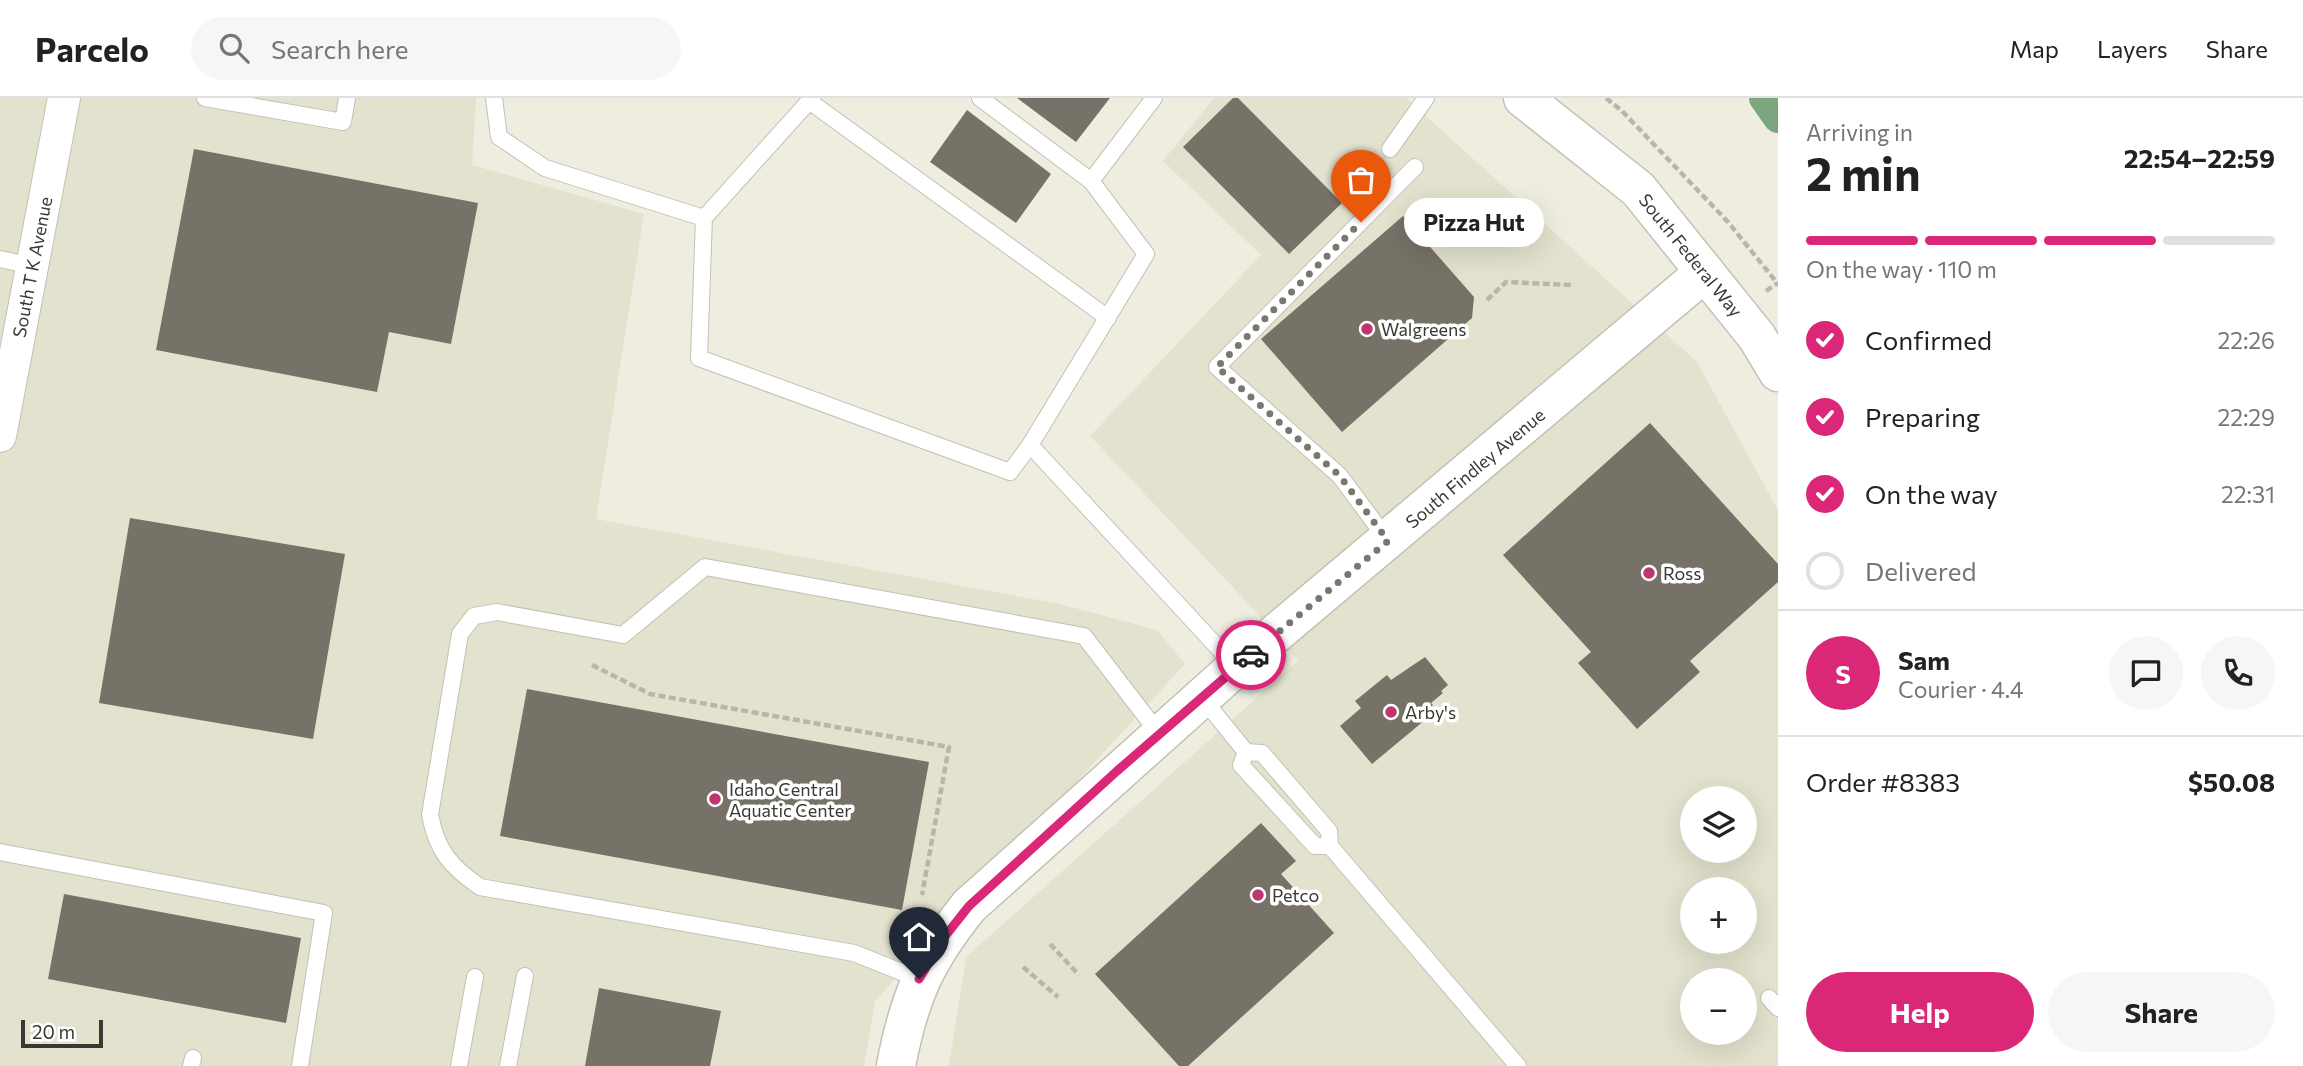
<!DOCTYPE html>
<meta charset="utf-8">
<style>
:root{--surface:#fff;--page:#f6f6f6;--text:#222;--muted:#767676;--line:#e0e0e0;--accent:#db2777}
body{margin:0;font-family:Commissioner,sans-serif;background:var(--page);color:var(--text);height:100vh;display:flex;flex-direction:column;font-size:26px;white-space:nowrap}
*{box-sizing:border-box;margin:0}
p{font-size:23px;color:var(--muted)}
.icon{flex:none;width:38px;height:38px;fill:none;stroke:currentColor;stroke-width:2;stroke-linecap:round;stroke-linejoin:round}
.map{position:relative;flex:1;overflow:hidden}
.drawer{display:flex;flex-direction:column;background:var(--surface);width:525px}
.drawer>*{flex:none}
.buttons{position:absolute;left:1680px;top:688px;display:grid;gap:14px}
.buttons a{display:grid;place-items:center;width:77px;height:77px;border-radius:50%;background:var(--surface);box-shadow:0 7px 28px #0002;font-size:35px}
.scale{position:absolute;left:21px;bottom:18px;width:82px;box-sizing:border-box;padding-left:7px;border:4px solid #393934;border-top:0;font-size:19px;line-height:24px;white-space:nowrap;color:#393934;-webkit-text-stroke:5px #fff;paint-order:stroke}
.pin{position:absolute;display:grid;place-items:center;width:60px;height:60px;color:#fff;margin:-72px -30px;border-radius:50% 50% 50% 0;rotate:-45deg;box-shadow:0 0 7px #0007}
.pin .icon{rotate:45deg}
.courier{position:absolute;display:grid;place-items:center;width:70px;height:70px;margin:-35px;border:5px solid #db2777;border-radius:50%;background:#fff;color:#222;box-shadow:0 2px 9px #0007}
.bubble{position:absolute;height:49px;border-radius:24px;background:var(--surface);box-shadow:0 7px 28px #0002;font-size:23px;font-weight:700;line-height:49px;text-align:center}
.headline em{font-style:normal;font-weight:700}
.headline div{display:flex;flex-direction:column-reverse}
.headline{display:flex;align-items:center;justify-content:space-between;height:119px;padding:0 28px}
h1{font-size:46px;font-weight:700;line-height:52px}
.bar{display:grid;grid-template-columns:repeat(4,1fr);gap:10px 7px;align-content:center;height:84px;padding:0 28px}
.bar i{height:9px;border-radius:5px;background:var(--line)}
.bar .on{background:var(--accent)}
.bar p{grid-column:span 4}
.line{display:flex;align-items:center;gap:18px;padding:0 28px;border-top:2px solid var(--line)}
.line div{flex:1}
.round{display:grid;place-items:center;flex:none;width:74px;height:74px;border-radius:37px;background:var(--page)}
ol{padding:0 28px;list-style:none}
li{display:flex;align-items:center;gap:21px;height:77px}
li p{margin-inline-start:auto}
li .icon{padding:7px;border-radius:50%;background:var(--accent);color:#fff;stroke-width:4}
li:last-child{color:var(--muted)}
li i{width:38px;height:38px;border:4px solid var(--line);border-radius:50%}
.cta{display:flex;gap:14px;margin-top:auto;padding:14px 28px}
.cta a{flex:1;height:80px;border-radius:42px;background:var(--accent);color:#fff;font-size:28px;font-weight:700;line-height:80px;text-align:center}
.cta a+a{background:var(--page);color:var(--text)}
header{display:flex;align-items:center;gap:42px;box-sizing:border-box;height:98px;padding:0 35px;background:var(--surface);border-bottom:2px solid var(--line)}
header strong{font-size:33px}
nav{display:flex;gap:38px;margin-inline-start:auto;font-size:24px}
.search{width:490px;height:63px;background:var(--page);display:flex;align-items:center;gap:18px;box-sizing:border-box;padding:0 24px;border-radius:38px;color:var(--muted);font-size:26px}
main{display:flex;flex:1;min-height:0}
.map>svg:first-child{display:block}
.built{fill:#e3e2ce;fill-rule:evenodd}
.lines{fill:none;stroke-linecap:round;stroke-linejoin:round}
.canal{stroke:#7aa77f;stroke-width:30}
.building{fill:#777267}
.service-casing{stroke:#c2c1b5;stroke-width:18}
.minor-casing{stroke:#c2c1b5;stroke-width:34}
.tertiary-casing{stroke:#c2c1b5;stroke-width:41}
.secondary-casing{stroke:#c2c1b5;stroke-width:41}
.path{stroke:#b6b6ab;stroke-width:4.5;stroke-dasharray:7 3.5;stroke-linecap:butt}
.service{stroke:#fff;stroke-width:16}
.minor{stroke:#fff;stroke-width:32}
.tertiary{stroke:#fff;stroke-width:38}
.secondary{stroke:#fff;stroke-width:38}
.done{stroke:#787870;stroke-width:7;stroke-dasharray:0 12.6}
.route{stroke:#db2777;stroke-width:9}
.poi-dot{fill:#be3570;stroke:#fff;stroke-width:2.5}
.labels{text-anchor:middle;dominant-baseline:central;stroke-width:7;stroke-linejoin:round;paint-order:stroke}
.street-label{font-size:18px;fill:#393934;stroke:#fff}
.poi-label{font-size:18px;fill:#393934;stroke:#fff;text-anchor:start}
</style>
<header>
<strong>Parcelo</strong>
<div class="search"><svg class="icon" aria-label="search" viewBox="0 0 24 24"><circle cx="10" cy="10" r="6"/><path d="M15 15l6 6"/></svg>Search here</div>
<nav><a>Map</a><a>Layers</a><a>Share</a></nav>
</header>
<main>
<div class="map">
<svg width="1778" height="968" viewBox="0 0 1778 968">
<rect width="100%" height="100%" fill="#eeede0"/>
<path class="built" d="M0,0H476L472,67L644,116L596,421L1060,506L1157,532L1185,566L875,903L864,968H0Z
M1214,0H1406L1697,264L1778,412V968H949L966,859L1298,563L1258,516L1090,338L1261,157L1163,63ZM1692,700H1745V752H1692ZM1692,791H1745V844H1692ZM1692,882H1745V934H1692Z"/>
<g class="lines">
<path class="canal" d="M1764,0L1778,20"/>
</g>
<path class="building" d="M1017,0H1110L1076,44Z
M1233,0H1238L1342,105L1289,156L1183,49Z
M967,12L1051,76L1016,125L930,64Z
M194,51L478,105L451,246L389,234L377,294L156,252Z
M1403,118L1474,199L1472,220L1342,334L1261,241Z
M1650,325L1778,466V484L1690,563L1700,574L1637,631L1578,565L1591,554L1503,457Z
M130,420L345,456L313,641L99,605Z
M1425,559L1448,587L1441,593L1443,595L1431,605L1433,607L1421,617L1425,622L1372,666L1340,628L1361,610L1355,603L1387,577L1391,582Z
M527,591L929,664L902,812L500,738Z
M1261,725L1296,763L1281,776L1334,835L1188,968H1179L1095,876Z
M64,796L301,840L286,925L48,881Z
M599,890L721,913L710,968H585Z"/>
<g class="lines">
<g class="service-casing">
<path id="service" d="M205,0L343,24L347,0
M494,0L499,39L545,70L704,120
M812,0L704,120L699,260L1010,374L1030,347L1146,156L1091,83L980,0
M809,3L1108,220
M1390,51L1426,0
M1091,83L1154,0
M0,161L32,168
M1030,347L1236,569
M1388,443L1340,378L1217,269L1415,69
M1203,601L1246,654L1262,655L1329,733L1330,748H1315L1241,667L1246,654
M1330,748L1518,968
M0,754L324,815L300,968
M919,881L854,855L480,789C450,768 437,753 430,717L460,536L474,518L497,514L623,537L705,469L1084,538L1160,637
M1769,900L1778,910
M191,968L193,960
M459,968L475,879
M508,968L525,878"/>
</g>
<g class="minor-casing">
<path id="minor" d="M0,338L64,0"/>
</g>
<g class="tertiary-casing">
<path id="tertiary" d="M896,968C909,899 925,863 969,808L1236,569L1705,174"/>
</g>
<g class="secondary-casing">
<path id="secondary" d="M1523,0L1638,91L1757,239L1778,274"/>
</g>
<path class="path" d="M1606,0L1622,13L1728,124L1778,186
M1766,193L1778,185
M1487,202L1506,184L1572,187
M592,567L650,596L949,649L922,797
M1050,846L1079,877
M1023,869L1058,899"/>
<use href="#service" class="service"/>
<use href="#minor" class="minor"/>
<use href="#tertiary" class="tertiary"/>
<use href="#secondary" class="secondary"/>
</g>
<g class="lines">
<path class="done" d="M1251,557L1388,443L1340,378L1217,269L1361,124"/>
<path class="route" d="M919,881L946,837L969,808L1117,673L1251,557"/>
</g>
<g class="poi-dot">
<circle cx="1367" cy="231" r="7"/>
<circle cx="1649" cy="475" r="7"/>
<circle cx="1391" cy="614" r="7"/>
<circle cx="715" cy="701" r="7"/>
<circle cx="1258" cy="797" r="7"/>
</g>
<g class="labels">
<g class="street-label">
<text transform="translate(1691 157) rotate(51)">South Federal Way</text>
<text transform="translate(32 169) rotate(-79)">South T K Avenue</text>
<text transform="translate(1475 370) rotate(-40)">South Findley Avenue</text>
</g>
<g class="poi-label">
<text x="1381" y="231">Walgreens</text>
<text x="1663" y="475">Ross</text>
<text x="1405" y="614">Arby's</text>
<text x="729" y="691">Idaho Central<tspan x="729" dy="21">Aquatic Center</tspan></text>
<text x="1272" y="797">Petco</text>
</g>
</g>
</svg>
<div class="buttons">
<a><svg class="icon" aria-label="layers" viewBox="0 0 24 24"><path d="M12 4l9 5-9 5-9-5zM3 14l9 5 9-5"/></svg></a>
<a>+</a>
<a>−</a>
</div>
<div class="scale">20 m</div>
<div class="pin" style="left:1361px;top:124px;background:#ea580c"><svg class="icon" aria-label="bag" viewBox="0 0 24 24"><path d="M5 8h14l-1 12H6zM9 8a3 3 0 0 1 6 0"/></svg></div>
<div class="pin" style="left:919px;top:881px;background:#1f2937"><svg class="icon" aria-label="home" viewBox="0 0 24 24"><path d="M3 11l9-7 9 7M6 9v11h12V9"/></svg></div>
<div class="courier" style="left:1251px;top:557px"><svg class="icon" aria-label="car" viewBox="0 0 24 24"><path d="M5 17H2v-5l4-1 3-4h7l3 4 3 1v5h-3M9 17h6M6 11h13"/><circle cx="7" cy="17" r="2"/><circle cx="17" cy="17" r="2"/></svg></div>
<div class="bubble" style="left:1404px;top:100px;width:140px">Pizza Hut</div>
</div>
<section class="drawer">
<div class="headline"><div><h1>2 min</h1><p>Arriving in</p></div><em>22:54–22:59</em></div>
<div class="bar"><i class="on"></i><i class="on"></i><i class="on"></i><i></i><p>On the way · 110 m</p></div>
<ol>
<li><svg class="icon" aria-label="check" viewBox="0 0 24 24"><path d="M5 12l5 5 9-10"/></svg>Confirmed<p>22:26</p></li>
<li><svg class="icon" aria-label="check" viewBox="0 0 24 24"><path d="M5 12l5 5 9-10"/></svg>Preparing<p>22:29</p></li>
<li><svg class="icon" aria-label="check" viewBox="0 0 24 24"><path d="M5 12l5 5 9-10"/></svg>On the way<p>22:31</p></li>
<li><i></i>Delivered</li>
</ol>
<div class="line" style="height:126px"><b class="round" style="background:var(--accent);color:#fff">S</b><div><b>Sam</b><p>Courier · 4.4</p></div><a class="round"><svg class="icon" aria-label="chat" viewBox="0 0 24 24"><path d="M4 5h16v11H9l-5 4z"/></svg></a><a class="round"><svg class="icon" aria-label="phone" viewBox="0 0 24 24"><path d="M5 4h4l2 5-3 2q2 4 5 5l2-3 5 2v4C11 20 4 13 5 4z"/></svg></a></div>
<div class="line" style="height:91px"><div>Order #8383</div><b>$50.08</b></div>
<div class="cta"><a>Help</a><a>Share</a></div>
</section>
</main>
